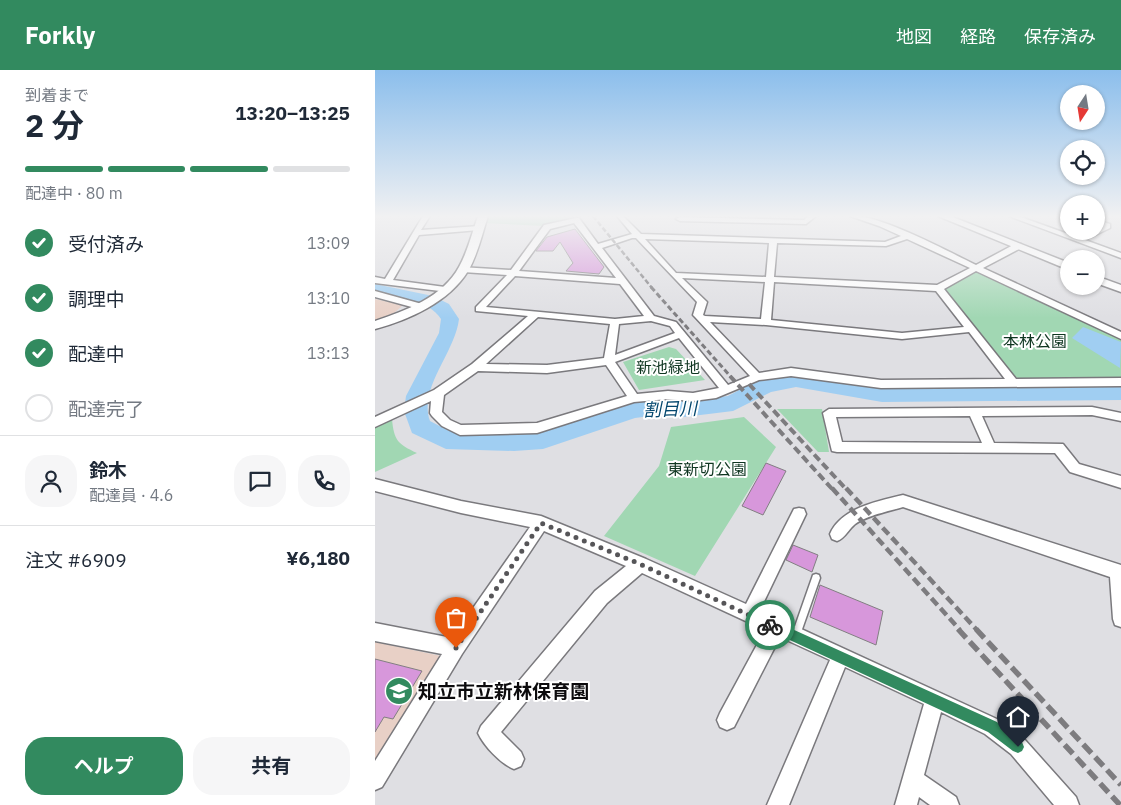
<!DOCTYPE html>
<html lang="ja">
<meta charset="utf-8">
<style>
:root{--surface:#fff;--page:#f6f6f7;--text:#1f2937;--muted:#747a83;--line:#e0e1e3;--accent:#328a5f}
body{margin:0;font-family:"IBM Plex Sans","Noto Sans JP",sans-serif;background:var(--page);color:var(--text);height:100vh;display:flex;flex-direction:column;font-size:19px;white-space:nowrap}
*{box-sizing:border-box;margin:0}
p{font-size:16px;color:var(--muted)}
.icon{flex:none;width:28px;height:28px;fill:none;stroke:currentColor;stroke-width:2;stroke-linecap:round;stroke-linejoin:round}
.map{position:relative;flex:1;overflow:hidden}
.details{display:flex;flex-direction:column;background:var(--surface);width:375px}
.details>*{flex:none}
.needle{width:32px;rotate:192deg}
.buttons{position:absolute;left:685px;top:15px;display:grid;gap:10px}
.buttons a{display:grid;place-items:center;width:45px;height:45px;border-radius:50%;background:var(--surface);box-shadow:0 1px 4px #0004;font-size:25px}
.pin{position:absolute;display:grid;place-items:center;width:42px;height:42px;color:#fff;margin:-51px -21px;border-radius:50% 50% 50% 0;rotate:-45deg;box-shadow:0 0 5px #0007}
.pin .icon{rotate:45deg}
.courier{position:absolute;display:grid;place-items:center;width:50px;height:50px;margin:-25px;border:4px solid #328a5f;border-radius:50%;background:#fff;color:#222;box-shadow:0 1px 6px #0007}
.headline em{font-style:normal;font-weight:700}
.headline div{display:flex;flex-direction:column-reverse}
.headline{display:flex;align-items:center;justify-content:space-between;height:85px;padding:0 25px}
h1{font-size:32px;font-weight:700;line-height:38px}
.bar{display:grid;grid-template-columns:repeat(4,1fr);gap:8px 5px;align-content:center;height:60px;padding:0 25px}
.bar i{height:6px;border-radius:4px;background:var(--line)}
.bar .active{background:var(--accent)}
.bar p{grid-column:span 4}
.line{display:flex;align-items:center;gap:12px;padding:0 25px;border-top:1px solid var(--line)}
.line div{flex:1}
.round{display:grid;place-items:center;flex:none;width:52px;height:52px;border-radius:20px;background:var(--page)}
ol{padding:0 25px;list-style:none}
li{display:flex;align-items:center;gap:15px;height:55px}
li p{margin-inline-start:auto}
li .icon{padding:5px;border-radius:50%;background:var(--accent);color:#fff;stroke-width:4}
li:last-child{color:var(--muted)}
li i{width:28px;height:28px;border:2px solid var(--line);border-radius:50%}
.primary-button{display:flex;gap:10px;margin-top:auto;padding:10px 25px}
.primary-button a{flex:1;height:58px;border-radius:20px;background:var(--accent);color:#fff;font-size:20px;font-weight:700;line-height:58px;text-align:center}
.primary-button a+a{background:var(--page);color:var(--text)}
header{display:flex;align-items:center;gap:30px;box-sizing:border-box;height:70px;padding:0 25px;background:var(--accent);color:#fff}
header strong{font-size:24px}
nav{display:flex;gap:28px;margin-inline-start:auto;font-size:18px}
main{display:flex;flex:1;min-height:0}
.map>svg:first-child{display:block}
.education{fill:#e8d0c6}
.green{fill:#a1d7b3}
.water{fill:#a0cef2}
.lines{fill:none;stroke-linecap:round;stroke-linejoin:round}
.river{fill:#a0cef2;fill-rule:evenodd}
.building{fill:#d797db;stroke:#827f82}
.service-casing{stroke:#7a797d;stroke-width:3}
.minor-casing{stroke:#7a797d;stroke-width:3}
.tertiary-casing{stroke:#7a797d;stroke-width:3}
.service{fill:#fff;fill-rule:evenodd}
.minor{fill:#fff;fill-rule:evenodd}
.tertiary{fill:#fff;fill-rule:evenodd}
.rail-far4{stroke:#7d7c7f;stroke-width:2.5;stroke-dasharray:5 2.5;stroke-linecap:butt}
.rail-far3{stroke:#7d7c7f;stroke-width:3;stroke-dasharray:5.5 3;stroke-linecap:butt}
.rail-far2{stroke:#7d7c7f;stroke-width:4;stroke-dasharray:8 4;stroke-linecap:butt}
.rail-far1{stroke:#7d7c7f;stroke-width:4.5;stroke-dasharray:9 4.5;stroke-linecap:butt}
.rail{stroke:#7d7c7f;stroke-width:5.5;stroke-dasharray:12 5.5;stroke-linecap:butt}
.route{fill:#328a5f}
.done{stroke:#565558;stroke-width:5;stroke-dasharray:0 9}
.labels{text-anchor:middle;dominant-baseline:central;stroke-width:4;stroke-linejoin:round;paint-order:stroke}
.park-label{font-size:16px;fill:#0f3621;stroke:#fff}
.water-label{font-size:18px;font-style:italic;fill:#04476e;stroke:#fff}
.near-poi-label{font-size:19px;font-weight:bold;fill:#0c0b0d;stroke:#fff;text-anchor:start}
</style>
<header>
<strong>Forkly</strong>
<nav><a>地図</a><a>経路</a><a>保存済み</a></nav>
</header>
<main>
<section class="details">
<div class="headline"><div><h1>2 分</h1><p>到着まで</p></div><em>13:20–13:25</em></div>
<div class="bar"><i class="active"></i><i class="active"></i><i class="active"></i><i></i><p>配達中 · 80 m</p></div>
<ol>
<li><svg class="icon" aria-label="check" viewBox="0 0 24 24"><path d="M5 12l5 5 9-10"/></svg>受付済み<p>13:09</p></li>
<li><svg class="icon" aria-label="check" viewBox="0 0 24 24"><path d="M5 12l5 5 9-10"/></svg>調理中<p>13:10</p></li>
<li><svg class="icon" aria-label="check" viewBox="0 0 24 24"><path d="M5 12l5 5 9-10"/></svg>配達中<p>13:13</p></li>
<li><i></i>配達完了</li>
</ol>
<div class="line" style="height:90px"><a class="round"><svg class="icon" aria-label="person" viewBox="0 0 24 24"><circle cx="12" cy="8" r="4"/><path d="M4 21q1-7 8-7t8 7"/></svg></a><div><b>鈴木</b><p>配達員 · 4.6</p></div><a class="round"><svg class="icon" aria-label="chat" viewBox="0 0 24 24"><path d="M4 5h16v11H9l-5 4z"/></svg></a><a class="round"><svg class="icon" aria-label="phone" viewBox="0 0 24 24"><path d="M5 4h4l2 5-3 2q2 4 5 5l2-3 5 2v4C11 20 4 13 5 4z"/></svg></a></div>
<div class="line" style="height:65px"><div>注文 #6909</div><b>¥6,180</b></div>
<div class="primary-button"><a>ヘルプ</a><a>共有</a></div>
</section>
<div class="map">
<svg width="746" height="735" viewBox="0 0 746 735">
<rect width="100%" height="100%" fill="#dfdfe3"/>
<path class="education" d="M0,229L28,235L19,243L0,250Z
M0,572L66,586L0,697Z"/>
<path class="green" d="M112,146H194L196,148L169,156L109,153Z
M601,202L606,203L746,269V308L646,309L638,306L571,221L570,219Z
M294,277L301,279L330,310L264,320L248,292Z
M402,339H447L454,382H443Z
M369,347L401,377L320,506L229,466L284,396L296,357Z
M17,349C19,371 23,374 42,383L0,402V357Z"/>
<path class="water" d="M708,257L746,272L745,298L697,268Z"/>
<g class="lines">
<path class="river" d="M0,214L58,226L74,234L84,249C80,283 43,318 55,351L74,361L139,363L168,361L259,332L283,329L309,331L353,326L383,310L421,303L507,316L746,314V330L507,332L421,317L396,322L358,341L309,347L283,345L260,348L168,379L139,381L71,379L37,363L29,341L31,326L64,263L66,249C54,229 21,229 0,224Z"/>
</g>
<path class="building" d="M200,159L229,197L224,204L191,201L198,193L185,172L178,181H161L172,167Z
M391,393L411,401L388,445L367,436Z
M418,475L443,485L437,502L411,490Z
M445,515L508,541L501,575L435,547Z
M0,589L47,601L18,649L9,647L0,662Z"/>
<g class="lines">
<g class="service-casing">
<path id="service" d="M441,504L444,505L445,508L425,565L424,568L421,569L418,568L417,565L437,508L438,505Z"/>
</g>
<g class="minor-casing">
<path id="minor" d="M48,146H55L46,160L104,156L108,158L104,160L44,165L18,210L70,217L74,220L73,222L0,213V207L10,209Z
M242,146H248L266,164L510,172L526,166L504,156L475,146C502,143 574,182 601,195L640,174H646V178L608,198L746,262V269L601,201L569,219L641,309L746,308V316L506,318L416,306L384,310L341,328L318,331L293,329L259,332L162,363L85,365L67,356L57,346L55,343L56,331L0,357V347L59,320L97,294L153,246L101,241V237L132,205L88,202L85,201V197L136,200L169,155L201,148H204L223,174L257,164ZM199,153L241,208L144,201L175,159ZM257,168H261L322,232L318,245L320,247L375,306L353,315L301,252L279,246L227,178ZM270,169L394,173L391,207L301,203ZM532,169L595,198L562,215L399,207L402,173L511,176ZM140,206L245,214L269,246L240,249L111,237ZM307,208L390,212L386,249L330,246L328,245L332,232ZM399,212L561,221L589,257L527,263L396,250ZM163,247L235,254L229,288L172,295L111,294ZM276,251L295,256L300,263L240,285L244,254ZM335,252L391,255L527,269L594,262L630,309L506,310L416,298L384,303ZM304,268L344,318L318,323L293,321L262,324L240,292ZM231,295L252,326L162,353L86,355L75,350L67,342L69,325L103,301L172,303Z
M433,146H441L431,154L305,151L301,149L305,147L429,150Z
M634,146H643L704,168L716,161H721V159L726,156L721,155V150L735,154V158L710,170L746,183V188Z
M0,221L47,234L49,236L44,239L0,227Z
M717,337L746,343V351L717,345L607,346L619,373L688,374L704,394L746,406V418L695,402L680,383L462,382L457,381L456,377L448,343L454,339ZM595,346L607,373L467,372L461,347Z
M0,409L86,431L166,446L271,489L371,534L419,439L424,438L429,439L431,444L385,540L624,650L650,670L701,727L704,735H679L636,684L610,664L566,642L549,705L581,727L584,735H555L544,727L542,735H520L549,634L470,597L414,735H392L455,590L405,567L359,657L352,660L345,657L342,650L345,643L390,560L267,503L232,533L126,662L146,682L149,689L146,696L139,699C126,694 109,676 103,663L106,656L220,521L251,496L169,461L87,584L7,717L0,720V691L67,584L0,571V553L77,568L155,457L86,443L0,421Z
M528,425L746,495V557L740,555L738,549L735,507L528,437C515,441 489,446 479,455C473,460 470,468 462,471L457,469L455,464C466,438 503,431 528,425Z"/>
</g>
<g class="tertiary-casing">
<path id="tertiary" d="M103,146H113C107,164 103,184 93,201C74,232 34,250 0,259V251C30,241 68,227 84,197C93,181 97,163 103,146Z
M563,146H575L694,193V200Z
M721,206L746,215V222L721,213Z"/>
</g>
<use href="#service" class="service"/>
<use href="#minor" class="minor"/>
<use href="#tertiary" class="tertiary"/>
<path class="rail-far4" d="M218,146L277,218"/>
<path class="rail-far3" d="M276,217L356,307"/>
<path class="rail-far2" d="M355,306L458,420
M374,314L472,420"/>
<path class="rail-far1" d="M457,418L585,560
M471,418L602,560"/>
<path class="rail" d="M583,559L745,735
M601,559L746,715"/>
</g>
<linearGradient id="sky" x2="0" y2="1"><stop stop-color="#8bbeec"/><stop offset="0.59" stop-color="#f1f1f2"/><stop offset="1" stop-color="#f1f1f2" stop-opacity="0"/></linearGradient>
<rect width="746" height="248" fill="url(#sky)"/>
<path class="route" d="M395,549L622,652L647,672L649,677L647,681L643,683L638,681L613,662L391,559L390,555L391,551Z"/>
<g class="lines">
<path class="done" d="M81,578L166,453L265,494L395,555"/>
</g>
<defs>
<g id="school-disc" transform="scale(1.4375)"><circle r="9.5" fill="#328a5f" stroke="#fff"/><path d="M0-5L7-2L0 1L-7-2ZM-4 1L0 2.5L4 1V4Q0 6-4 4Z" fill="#fff"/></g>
</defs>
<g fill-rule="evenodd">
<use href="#school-disc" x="24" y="621"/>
</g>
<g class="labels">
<g class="park-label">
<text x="660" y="271">本林公園</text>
<text x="293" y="297">新池緑地</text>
<text x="332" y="399">東新切公園</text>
</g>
<g class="water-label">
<text transform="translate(295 339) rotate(-2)">割目川</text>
</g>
<g class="near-poi-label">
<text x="43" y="621">知立市立新林保育園</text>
</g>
</g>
</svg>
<div class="buttons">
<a><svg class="needle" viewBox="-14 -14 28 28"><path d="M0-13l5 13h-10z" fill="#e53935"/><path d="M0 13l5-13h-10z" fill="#747a83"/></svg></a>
<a><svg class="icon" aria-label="locate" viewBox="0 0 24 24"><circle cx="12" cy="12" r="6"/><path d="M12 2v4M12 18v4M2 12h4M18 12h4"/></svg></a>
<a>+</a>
<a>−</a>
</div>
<div class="pin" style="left:81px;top:578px;background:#ea580c"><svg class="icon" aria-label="bag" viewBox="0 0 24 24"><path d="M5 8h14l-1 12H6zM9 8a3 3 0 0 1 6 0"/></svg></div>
<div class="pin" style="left:643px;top:677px;background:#1f2937"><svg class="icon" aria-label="home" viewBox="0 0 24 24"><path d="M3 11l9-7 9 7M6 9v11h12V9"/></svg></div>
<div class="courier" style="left:395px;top:555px"><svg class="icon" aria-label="bike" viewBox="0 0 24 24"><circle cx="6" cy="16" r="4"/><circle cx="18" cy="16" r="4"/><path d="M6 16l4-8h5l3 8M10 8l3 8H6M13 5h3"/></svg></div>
</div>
</main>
